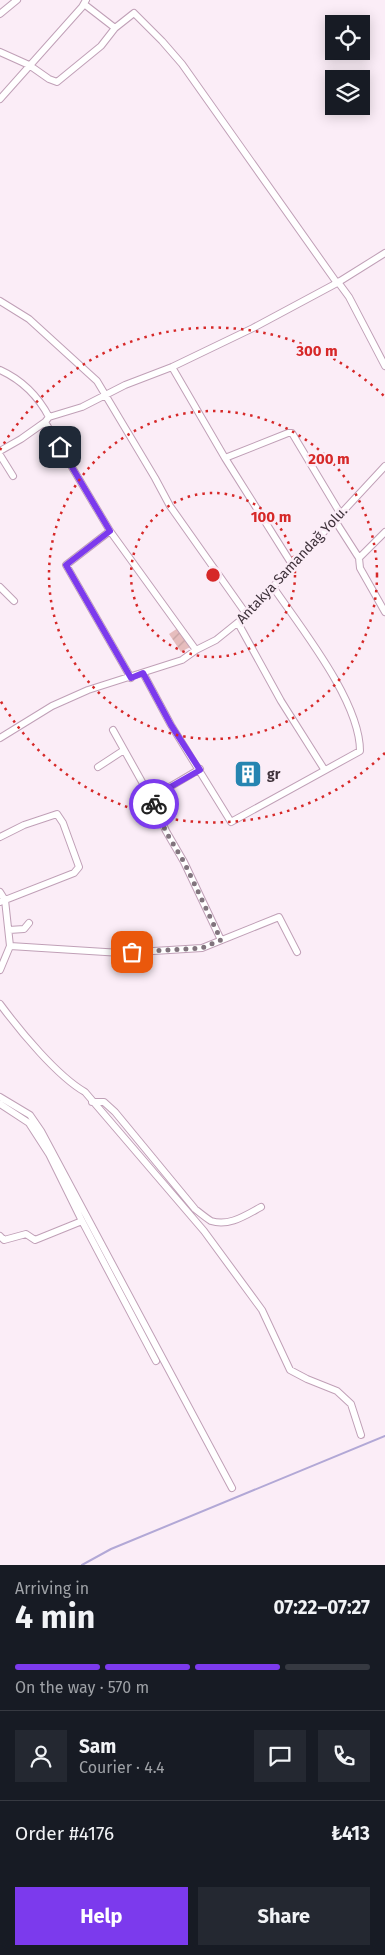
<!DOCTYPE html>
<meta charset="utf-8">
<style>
:root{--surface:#171b24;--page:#242831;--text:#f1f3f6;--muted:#9ea1a6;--line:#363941;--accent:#7c3aed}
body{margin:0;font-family:"Fira Sans",sans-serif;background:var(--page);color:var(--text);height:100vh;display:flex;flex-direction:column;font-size:19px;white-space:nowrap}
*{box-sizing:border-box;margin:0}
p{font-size:16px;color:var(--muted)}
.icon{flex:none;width:28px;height:28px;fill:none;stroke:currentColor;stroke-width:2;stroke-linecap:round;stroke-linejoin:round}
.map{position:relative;height:1565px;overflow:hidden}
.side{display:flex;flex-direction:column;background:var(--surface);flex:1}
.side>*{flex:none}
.fabs{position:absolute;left:325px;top:15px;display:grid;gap:10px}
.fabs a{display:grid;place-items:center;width:45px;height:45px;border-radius:0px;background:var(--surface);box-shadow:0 2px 12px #0003;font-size:25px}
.pin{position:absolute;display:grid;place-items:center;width:42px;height:42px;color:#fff;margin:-21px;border-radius:10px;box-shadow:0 2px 8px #0006}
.courier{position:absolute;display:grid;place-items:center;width:50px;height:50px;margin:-25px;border:4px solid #7c3aed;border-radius:50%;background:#fff;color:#222;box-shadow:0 1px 6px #0007}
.head em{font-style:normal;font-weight:700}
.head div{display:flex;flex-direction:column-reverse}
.head{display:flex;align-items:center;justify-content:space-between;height:85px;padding:0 15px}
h1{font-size:32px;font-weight:700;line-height:38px}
.bar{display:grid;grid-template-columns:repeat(4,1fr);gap:8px 5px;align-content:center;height:60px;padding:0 15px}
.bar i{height:6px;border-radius:4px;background:var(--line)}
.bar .active{background:var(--accent)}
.bar p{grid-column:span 4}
.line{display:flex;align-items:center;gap:12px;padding:0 15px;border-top:1px solid var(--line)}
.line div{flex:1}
.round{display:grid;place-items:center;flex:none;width:52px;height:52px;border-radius:0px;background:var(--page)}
.button{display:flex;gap:10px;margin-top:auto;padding:10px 15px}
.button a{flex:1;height:58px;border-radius:0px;background:var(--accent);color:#fff;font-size:20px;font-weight:700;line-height:58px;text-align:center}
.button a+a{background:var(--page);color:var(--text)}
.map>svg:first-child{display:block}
.garden{fill:url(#garden-furrows)}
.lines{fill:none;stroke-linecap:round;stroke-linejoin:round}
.stream{stroke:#b2a8d6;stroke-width:2}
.minor-casing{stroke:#c0a0b7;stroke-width:8}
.minor{stroke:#fff;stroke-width:6}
.done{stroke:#81747d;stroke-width:5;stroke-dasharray:0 9}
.route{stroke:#7c3aed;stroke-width:6}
.ring{fill:none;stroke:#d62828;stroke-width:2.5;stroke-dasharray:2.5 5}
.labels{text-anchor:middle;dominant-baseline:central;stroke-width:5;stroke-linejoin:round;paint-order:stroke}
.street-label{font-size:14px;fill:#40333c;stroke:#fbedf7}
.poi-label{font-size:14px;font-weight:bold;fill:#40333c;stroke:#fbedf7;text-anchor:start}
.centre{fill:#d62828;stroke:#fbedf7;stroke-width:2.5}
.ring-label{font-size:15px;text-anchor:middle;font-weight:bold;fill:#d62828;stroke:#fbedf7;stroke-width:5;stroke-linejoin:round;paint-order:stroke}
</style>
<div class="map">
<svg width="385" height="1565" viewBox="0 0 385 1565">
<defs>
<pattern id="garden-furrows" width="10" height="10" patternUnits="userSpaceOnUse" patternTransform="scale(1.25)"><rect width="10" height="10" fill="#e6bdbd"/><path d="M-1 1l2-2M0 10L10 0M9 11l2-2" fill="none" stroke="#c6a3a3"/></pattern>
</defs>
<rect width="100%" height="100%" fill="#fbedf7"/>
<path class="garden" d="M178,628L190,647L181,652L169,634Z"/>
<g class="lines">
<path class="stream" d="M82,1565L111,1549L385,1436"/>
<g class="minor-casing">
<path id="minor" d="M84,4L115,28
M0,14L17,0
M0,52L29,65L49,79L57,82L101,46L115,28L134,13L162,41L182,64L337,283
M0,99L82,7L86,0
M338,282L349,297L385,366
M0,301L29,319L97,381L155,478L170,506L247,615
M172,367L225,458L293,566
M0,370C22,380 38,396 49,417
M45,422L110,531L196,650
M0,451L21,439L45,422L49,417L82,407L125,385L172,367L253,328L337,283L385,253
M0,455L13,476
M225,458L288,433H292L340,513
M334,519L359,558L360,568L385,612
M110,531L66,565L131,678
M359,558L385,532
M0,587L14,601
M238,623L281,701L324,769
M143,673L171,725L231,822L360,751C360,701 301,628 273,587
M113,730L151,798L166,831L184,862L221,940
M0,738L52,706L88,690L182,660L196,650L216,640L247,615L385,466
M98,767L124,750
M151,798L200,769
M0,837L24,825L57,814L63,823L79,867L74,873L0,902
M0,892L5,900L10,946L0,970
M9,930L24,929L29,923
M10,946L121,953L202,948L279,917L297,952
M0,1004C20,1031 57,1076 85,1092L204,1231L262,1310L290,1370L307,1379L337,1391L351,1404L361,1435
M0,1097L30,1115L41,1131L232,1488
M92,1102H104L115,1112L195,1209C200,1213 206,1218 211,1221C229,1227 246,1215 261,1207
M0,1104L29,1123L49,1154L82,1221L156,1361
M0,1236L4,1240L26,1234L35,1240L82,1221"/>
</g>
<use href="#minor" class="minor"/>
</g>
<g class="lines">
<path class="done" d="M132,952L202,948L221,940L184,862L166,832L154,804"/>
<path class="route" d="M60,447L110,531L66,565L131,678L143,673L171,725L200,770L151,798L154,804"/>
</g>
<g class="ring">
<circle cx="213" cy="575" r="82"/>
<circle cx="213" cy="575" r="164"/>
<path d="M385 753A247 247 0 0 1 0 700M0 450A247 247 0 0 1 385 397"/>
</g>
<defs>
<g id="building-square" transform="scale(1.4375)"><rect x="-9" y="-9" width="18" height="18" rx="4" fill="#2685b1" stroke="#fbedf7"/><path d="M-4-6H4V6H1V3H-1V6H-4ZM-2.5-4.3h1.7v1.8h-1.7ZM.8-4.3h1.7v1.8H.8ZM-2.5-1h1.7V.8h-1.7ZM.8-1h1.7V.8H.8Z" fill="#fff"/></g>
</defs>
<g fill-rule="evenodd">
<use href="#building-square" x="248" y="774"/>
</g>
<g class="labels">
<g class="street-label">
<text transform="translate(292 565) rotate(-47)">Antakya Samandağ Yolu.</text>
</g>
<g class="poi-label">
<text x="267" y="774">gr</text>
</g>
</g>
<circle cx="213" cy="575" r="8" class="centre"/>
<g class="ring-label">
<text x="317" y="356">300 m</text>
<text x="329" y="464">200 m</text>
<text x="271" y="522">100 m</text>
</g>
</svg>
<div class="fabs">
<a><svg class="icon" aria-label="locate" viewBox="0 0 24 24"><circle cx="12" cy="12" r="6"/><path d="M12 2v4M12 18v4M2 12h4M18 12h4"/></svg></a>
<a><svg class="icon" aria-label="layers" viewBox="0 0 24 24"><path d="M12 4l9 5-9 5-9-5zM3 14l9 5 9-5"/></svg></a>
</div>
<div class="pin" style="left:132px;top:952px;background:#ea580c"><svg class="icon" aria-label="bag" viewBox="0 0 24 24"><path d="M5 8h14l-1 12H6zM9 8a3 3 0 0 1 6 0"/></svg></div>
<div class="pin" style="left:60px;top:447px;background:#1f2937"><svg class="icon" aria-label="home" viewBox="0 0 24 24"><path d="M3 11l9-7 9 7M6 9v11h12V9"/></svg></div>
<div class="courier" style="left:154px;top:804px"><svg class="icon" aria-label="bike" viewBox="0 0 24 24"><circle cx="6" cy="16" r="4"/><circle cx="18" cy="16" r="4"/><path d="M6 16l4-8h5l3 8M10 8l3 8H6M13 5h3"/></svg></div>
</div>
<section class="side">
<div class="head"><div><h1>4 min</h1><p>Arriving in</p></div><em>07:22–07:27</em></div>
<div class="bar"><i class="active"></i><i class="active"></i><i class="active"></i><i></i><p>On the way · 570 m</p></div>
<div class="line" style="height:90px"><a class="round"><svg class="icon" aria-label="person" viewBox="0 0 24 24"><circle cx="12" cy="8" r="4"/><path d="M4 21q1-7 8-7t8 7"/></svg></a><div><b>Sam</b><p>Courier · 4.4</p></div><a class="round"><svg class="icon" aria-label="chat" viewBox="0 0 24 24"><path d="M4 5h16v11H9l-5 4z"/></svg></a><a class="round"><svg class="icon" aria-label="phone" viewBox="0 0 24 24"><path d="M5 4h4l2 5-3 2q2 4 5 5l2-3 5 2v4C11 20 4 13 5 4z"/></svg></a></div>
<div class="line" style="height:65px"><div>Order #4176</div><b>₺413</b></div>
<div class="button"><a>Help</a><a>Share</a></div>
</section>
